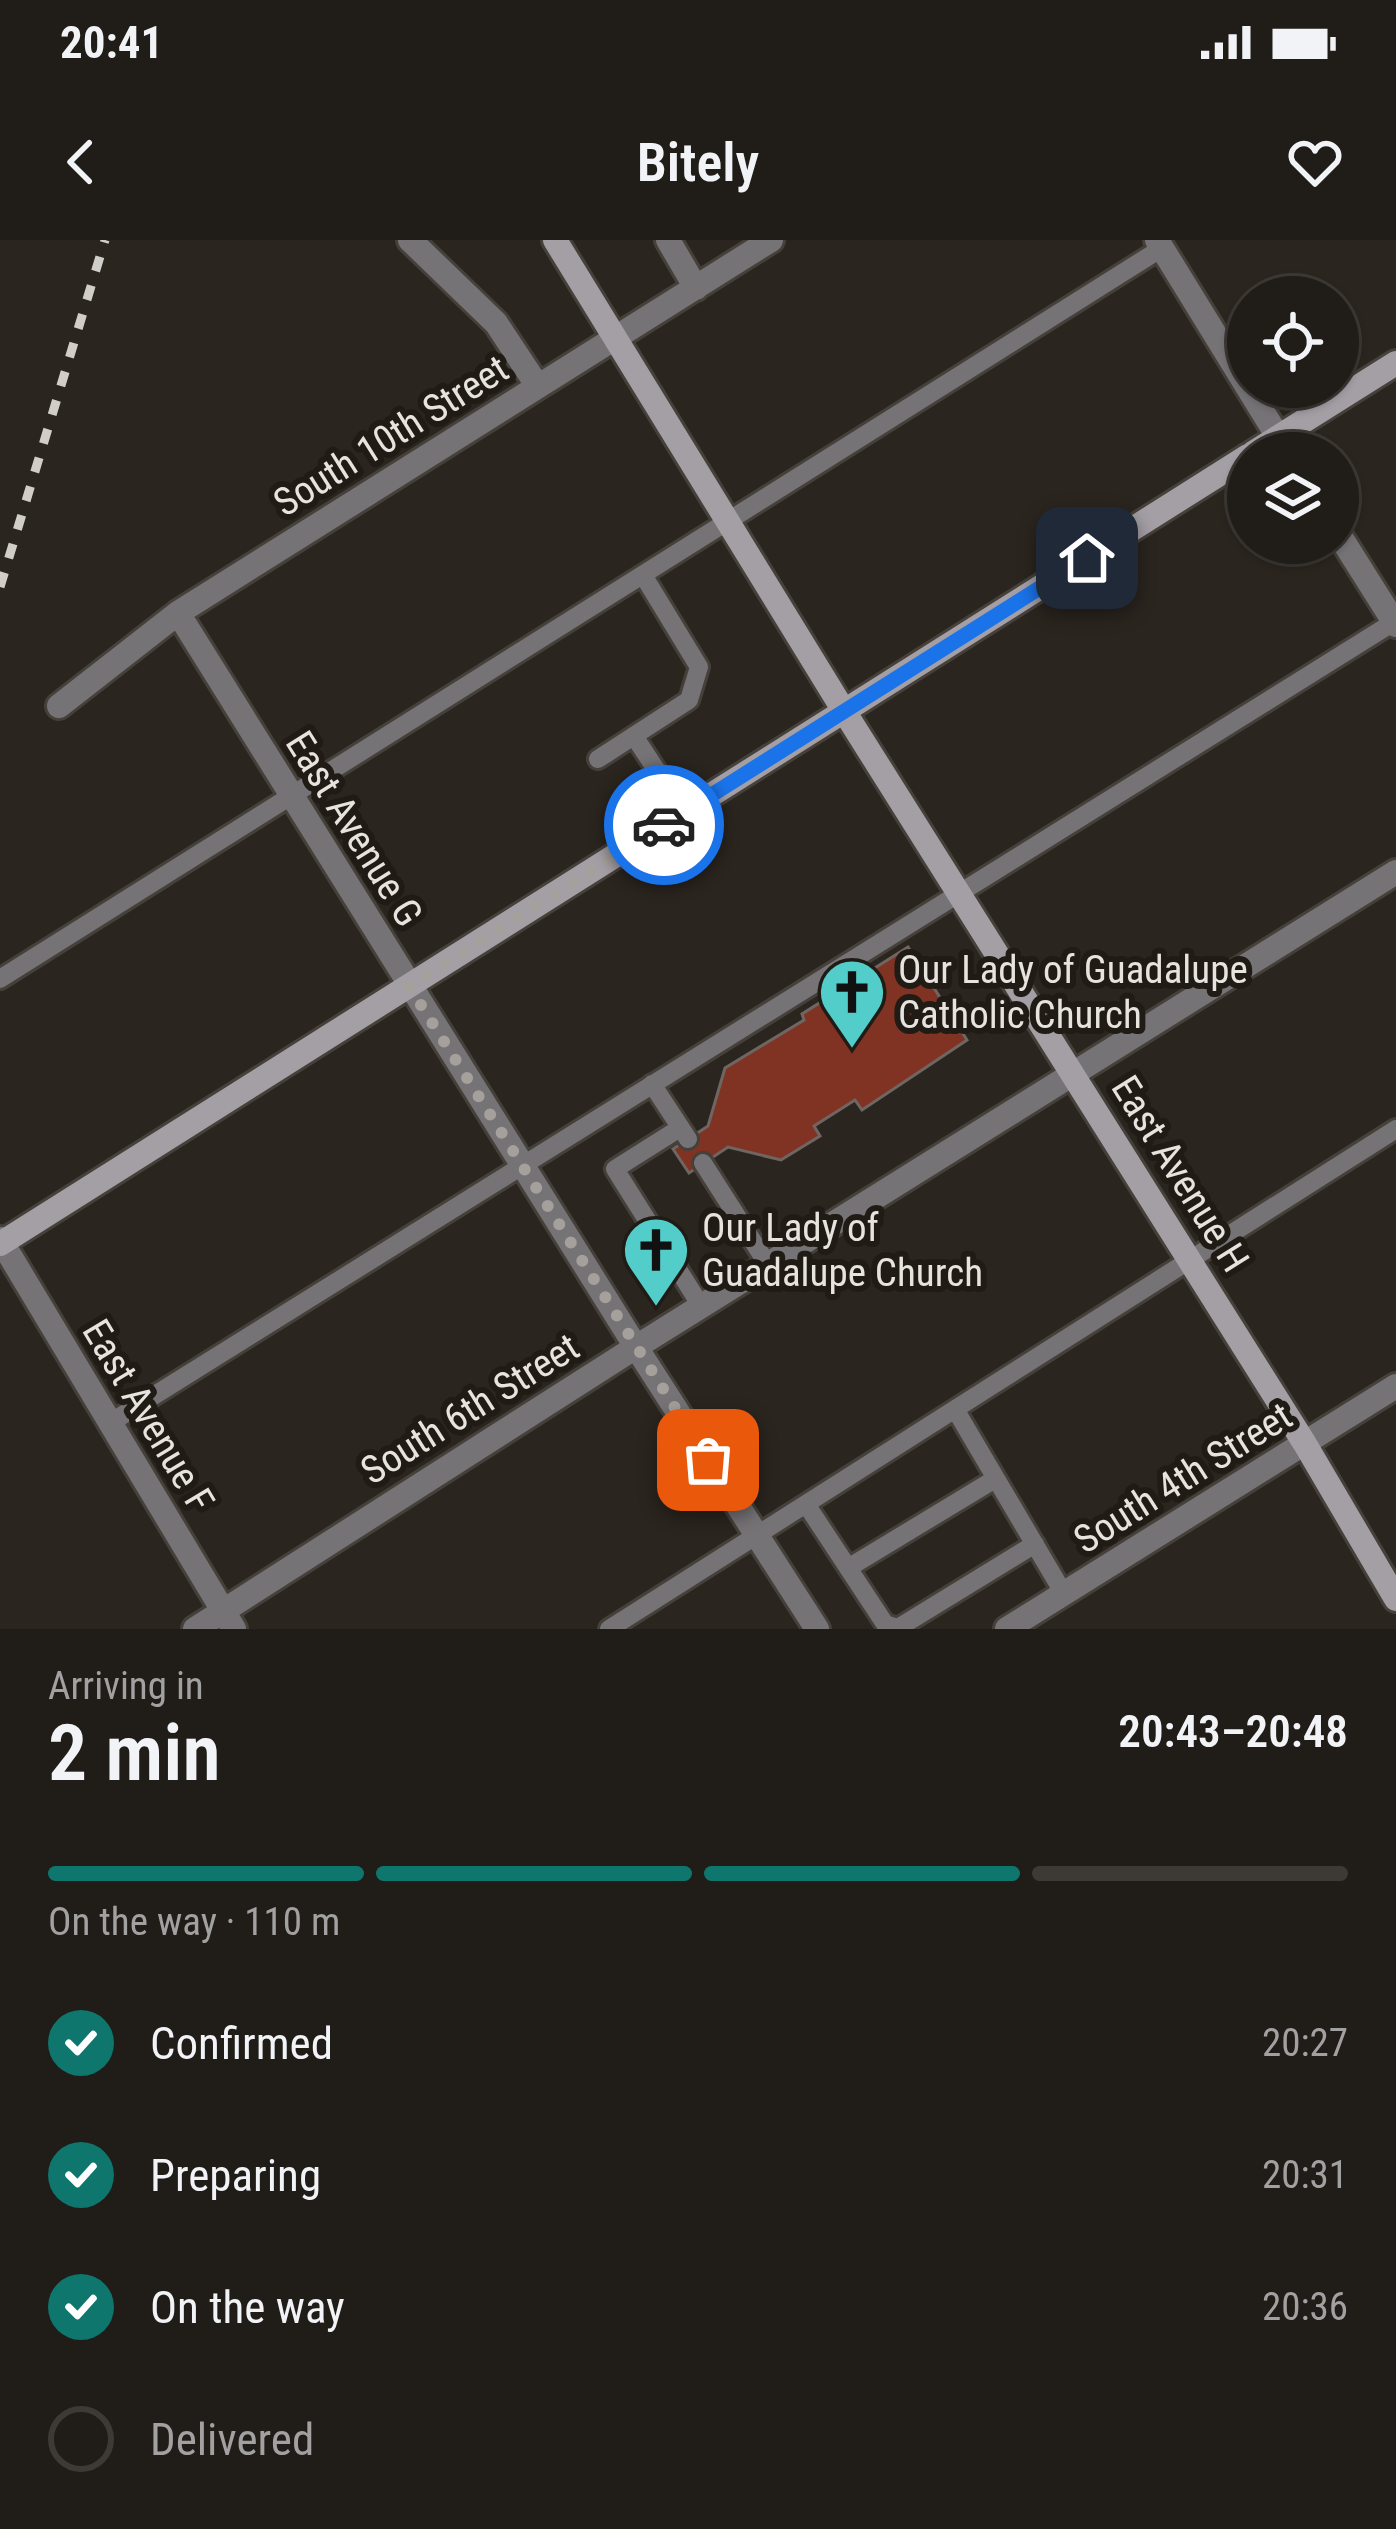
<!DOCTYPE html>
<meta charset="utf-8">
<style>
:root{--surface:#201c17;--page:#2d2924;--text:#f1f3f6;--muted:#a2a1a1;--line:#3d3a36;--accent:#0f766e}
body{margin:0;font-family:"Roboto Condensed",sans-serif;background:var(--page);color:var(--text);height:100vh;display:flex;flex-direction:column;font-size:45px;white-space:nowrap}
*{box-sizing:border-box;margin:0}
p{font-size:39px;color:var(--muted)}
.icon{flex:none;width:66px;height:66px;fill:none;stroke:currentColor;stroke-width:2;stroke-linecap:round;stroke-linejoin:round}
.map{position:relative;height:1389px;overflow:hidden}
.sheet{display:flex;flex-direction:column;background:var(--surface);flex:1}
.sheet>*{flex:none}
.tools{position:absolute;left:1227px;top:36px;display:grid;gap:24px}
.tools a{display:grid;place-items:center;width:132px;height:132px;border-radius:50%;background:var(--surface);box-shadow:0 3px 9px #0004,0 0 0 3px var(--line);font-size:60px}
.pin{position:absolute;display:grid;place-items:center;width:102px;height:102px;color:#fff;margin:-51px;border-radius:24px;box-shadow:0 6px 18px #0006}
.courier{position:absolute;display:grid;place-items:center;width:120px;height:120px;margin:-60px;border:9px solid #1a73e8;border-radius:50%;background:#fff;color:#222;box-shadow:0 3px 15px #0007}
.overview em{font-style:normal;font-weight:600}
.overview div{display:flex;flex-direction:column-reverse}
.overview{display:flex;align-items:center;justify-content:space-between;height:204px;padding:0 48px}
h1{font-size:78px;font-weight:600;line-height:90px}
.bar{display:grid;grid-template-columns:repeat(4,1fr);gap:18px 12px;align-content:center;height:144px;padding:0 48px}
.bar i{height:15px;border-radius:9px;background:var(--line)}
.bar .on{background:var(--accent)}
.bar p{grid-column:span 4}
ol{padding:0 48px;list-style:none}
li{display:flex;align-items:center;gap:36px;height:132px}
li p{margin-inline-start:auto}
li .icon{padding:12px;border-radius:50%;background:var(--accent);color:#fff;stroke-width:4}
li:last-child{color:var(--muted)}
li i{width:66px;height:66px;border:6px solid var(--line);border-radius:50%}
.status{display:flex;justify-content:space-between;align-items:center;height:84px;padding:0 60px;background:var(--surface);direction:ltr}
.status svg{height:33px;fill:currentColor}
header{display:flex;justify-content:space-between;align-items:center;height:156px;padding:0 48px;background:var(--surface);font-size:54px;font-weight:600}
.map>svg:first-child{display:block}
.building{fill:#803322;stroke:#6f6562;stroke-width:3}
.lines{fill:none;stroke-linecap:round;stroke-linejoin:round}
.service-casing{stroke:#45403a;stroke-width:24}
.minor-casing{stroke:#45403a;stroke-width:30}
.secondary-casing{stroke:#45403a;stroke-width:30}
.service{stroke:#767376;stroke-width:18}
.minor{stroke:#767376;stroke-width:24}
.secondary{stroke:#a49fa5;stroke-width:24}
.rail{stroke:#d1cdc9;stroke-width:9;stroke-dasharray:15 15;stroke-linecap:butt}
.done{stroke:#a5a09c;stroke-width:12;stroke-dasharray:0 21.6}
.route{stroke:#1a73e8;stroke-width:15}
.labels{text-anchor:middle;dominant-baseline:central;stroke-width:12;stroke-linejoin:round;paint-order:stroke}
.street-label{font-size:39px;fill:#e7e3df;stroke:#211b16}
.poi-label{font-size:39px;fill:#e7e3df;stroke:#211b16;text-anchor:start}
</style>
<div class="status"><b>20:41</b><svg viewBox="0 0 49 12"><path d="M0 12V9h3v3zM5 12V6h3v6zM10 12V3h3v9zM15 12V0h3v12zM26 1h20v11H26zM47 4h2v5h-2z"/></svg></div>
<header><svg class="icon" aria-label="back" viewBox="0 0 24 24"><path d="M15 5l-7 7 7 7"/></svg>Bitely<svg class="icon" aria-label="heart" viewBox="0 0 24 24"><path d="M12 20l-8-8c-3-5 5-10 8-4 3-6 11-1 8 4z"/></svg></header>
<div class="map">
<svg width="1396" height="1389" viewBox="0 0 1396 1389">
<rect width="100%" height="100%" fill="#2b251f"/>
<path class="building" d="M908,707L967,800L862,870L855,860L814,886L820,896L781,920L728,907L689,933L673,909L708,886L725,828L804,780L802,774Z"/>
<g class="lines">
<g class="service-casing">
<path id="service" d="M634,496L684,572
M598,519L689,460L699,427L643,335
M0,739L1162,8
M652,844L688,899
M680,888L615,929L701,1066
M703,923L768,1025
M955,1169L1064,1354
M110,1183L1394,382
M806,1264L885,1384L898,1388L1035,1304
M848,1328L995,1239
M609,1389L1396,889"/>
</g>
<g class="minor-casing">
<path id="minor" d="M410,0L496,83L537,145
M668,0L696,48
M1157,0L1288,213
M1338,293L1396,385
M178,373L636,1107L817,1389
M59,466L178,373L771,0
M0,999L234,1389
M195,1389L636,1107L1396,632
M1007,1389L1396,1146"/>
</g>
<g class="secondary-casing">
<path id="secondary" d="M555,0L844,471L1305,1204L1396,1359
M1253,213L1396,123
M0,1004L1248,216"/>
</g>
<use href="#service" class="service"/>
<use href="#minor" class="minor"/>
<use href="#secondary" class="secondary"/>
<path class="rail" d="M0,347L105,0"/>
</g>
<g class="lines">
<path class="done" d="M664,585L409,746L708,1220"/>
<path class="route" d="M664,585L1087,318"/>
</g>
<defs>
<g id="church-pin" transform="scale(3.45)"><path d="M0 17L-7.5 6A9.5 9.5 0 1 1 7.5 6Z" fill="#53cdca" stroke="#211b16"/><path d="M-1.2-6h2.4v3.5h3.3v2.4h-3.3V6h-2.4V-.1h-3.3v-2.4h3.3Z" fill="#111"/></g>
</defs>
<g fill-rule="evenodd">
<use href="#church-pin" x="852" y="752"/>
<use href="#church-pin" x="656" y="1010"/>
</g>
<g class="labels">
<g class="street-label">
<text transform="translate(391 196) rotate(-32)">South 10th Street</text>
<text transform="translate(354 589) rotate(58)">East Avenue G</text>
<text transform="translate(1180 934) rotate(58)">East Avenue H</text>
<text transform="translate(470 1169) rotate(-32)">South 6th Street</text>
<text transform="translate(148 1176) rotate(59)">East Avenue F</text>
<text transform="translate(1183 1238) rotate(-32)">South 4th Street</text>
</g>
<g class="poi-label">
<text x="898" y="730">Our Lady of Guadalupe<tspan x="898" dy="45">Catholic Church</tspan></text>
<text x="702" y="988">Our Lady of<tspan x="702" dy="45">Guadalupe Church</tspan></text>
</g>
</g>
</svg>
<div class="tools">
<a><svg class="icon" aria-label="locate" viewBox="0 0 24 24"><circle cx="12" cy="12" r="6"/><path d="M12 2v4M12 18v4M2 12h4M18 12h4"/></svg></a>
<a><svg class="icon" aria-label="layers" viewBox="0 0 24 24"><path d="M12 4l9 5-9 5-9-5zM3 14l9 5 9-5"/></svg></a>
</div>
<div class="pin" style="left:708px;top:1220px;background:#ea580c"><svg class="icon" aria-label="bag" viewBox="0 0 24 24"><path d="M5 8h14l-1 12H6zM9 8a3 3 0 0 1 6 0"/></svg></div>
<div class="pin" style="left:1087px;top:318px;background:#1f2937"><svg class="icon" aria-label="home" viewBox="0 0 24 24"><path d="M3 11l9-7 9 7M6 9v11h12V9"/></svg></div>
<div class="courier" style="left:664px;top:585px"><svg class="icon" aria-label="car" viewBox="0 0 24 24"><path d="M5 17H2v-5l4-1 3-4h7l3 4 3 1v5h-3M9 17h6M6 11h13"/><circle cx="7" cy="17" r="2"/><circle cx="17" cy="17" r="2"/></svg></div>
</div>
<section class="sheet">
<div class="overview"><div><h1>2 min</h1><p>Arriving in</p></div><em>20:43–20:48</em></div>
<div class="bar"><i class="on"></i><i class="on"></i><i class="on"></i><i></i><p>On the way · 110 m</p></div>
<ol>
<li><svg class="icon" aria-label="check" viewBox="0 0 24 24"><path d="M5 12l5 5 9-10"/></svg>Confirmed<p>20:27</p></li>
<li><svg class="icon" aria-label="check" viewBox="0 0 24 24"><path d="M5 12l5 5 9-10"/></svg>Preparing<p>20:31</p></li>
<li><svg class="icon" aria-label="check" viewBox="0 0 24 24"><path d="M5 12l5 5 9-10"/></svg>On the way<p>20:36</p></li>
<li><i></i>Delivered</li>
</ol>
</section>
